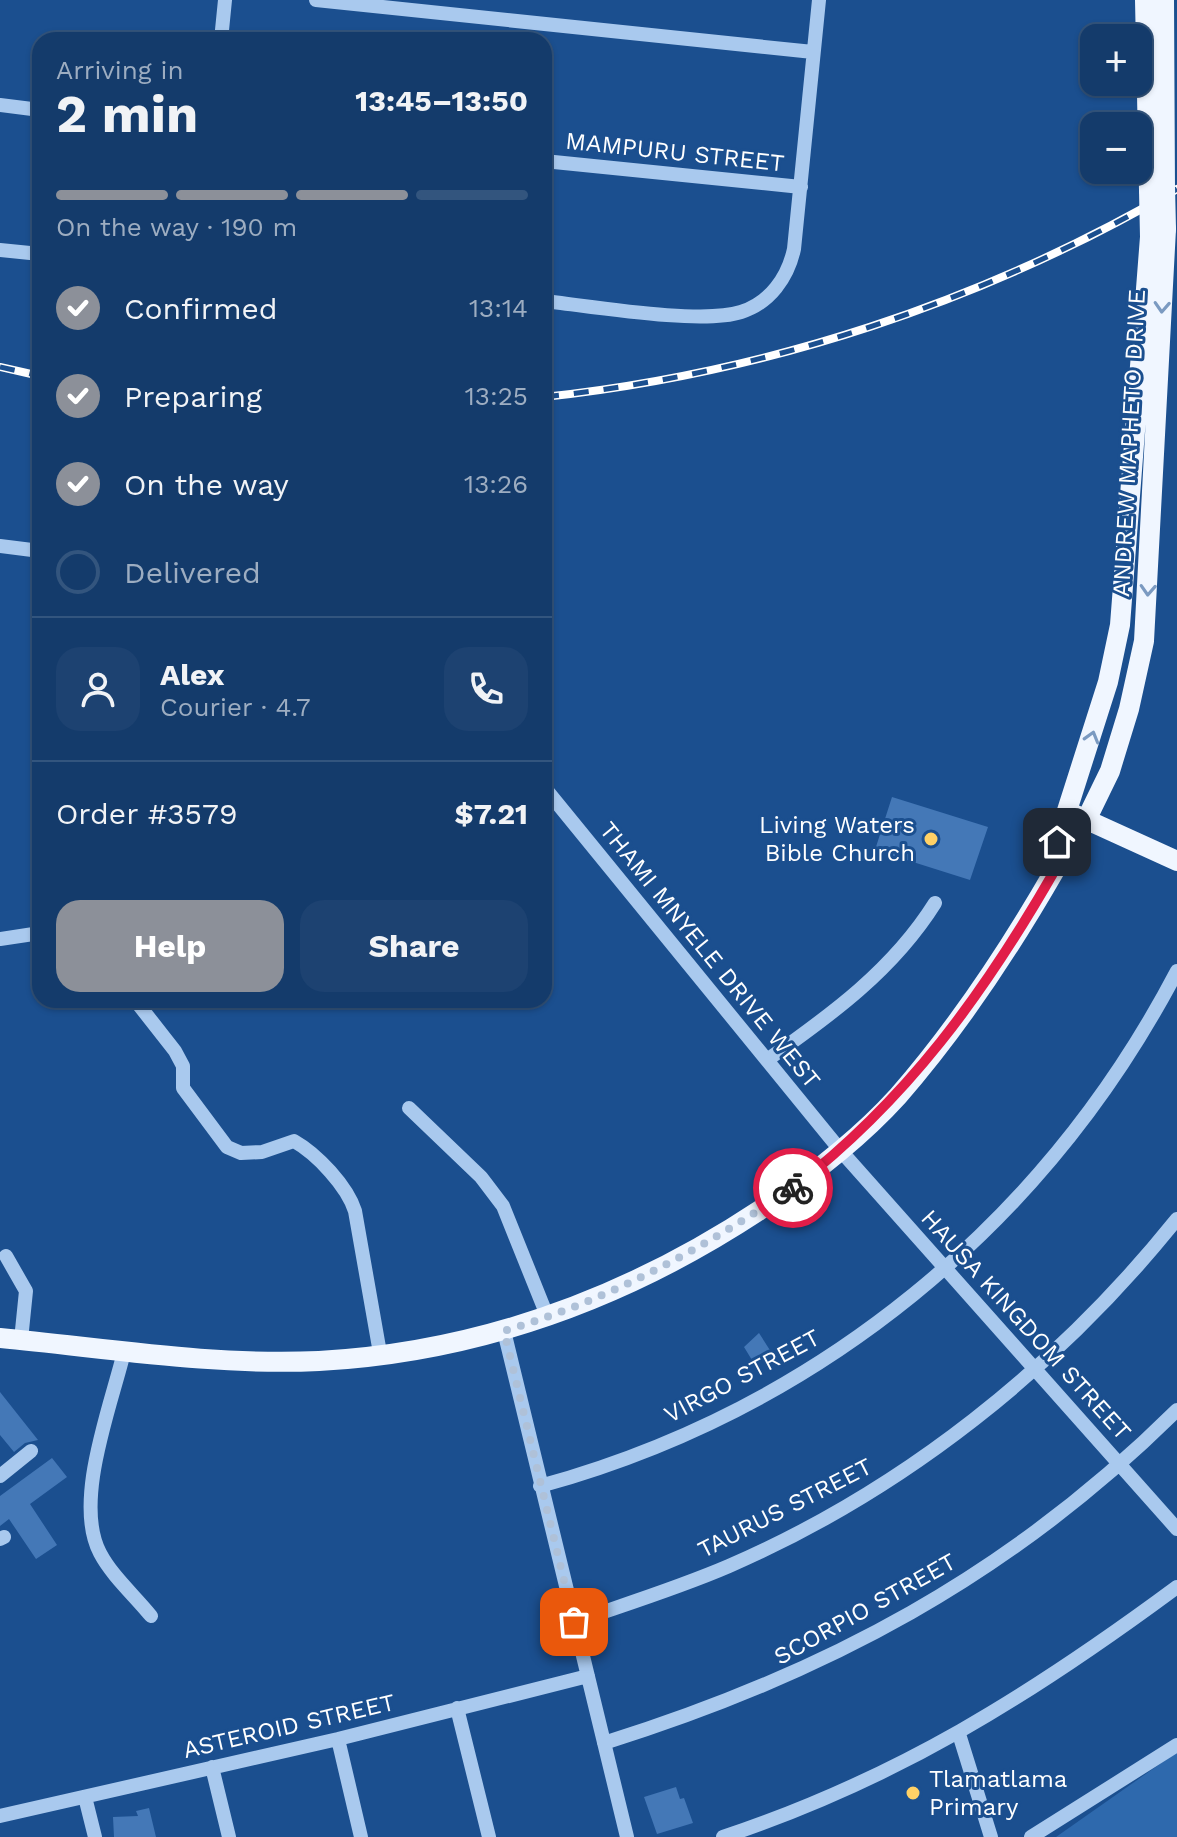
<!DOCTYPE html>
<meta charset="utf-8">
<style>
:root{--surface:#143b6b;--page:#1d4271;--text:#f1f3f6;--muted:#9dadc1;--line:#33557e;--accent:#8c9099}
body{margin:0;font-family:"Work Sans",sans-serif;background:var(--page);color:var(--text);height:100vh;display:flex;flex-direction:column;font-size:30px;white-space:nowrap}
*{box-sizing:border-box;margin:0}
p{font-size:26px;color:var(--muted)}
.icon{flex:none;width:44px;height:44px;fill:none;stroke:currentColor;stroke-width:2;stroke-linecap:round;stroke-linejoin:round}
.map{position:relative;flex:1;overflow:hidden}
.side{position:absolute;left:32px;top:32px;width:520px;height:976px;display:flex;flex-direction:column;background:var(--surface);border-radius:24px;box-shadow:0 2px 6px #0004,0 0 0 2px var(--line)}
.side>*{flex:none}
.fabs{position:absolute;left:1080px;top:24px;display:grid;gap:16px}
.fabs a{display:grid;place-items:center;width:72px;height:72px;border-radius:16px;background:var(--surface);box-shadow:0 2px 6px #0004,0 0 0 2px var(--line);font-size:40px}
.pin{position:absolute;display:grid;place-items:center;width:68px;height:68px;color:#fff;margin:-34px;border-radius:16px;box-shadow:0 4px 12px #0006}
.courier{position:absolute;display:grid;place-items:center;width:80px;height:80px;margin:-40px;border:6px solid #e11d48;border-radius:50%;background:#fff;color:#222;box-shadow:0 2px 10px #0007}
.overview em{font-style:normal;font-weight:700}
.overview div{display:flex;flex-direction:column-reverse}
.overview{display:flex;align-items:center;justify-content:space-between;height:136px;padding:0 24px}
h1{font-size:52px;font-weight:700;line-height:60px}
.bar{display:grid;grid-template-columns:repeat(4,1fr);gap:12px 8px;align-content:center;height:96px;padding:0 24px}
.bar i{height:10px;border-radius:6px;background:var(--line)}
.bar .on{background:var(--accent)}
.bar p{grid-column:span 4}
.line{display:flex;align-items:center;gap:20px;padding:0 24px;border-top:2px solid var(--line)}
.line div{flex:1}
.round{display:grid;place-items:center;flex:none;width:84px;height:84px;border-radius:24px;background:var(--page)}
ol{padding:0 24px;list-style:none}
li{display:flex;align-items:center;gap:24px;height:88px}
li p{margin-inline-start:auto}
li .icon{padding:8px;border-radius:50%;background:var(--accent);color:#fff;stroke-width:4}
li:last-child{color:var(--muted)}
li i{width:44px;height:44px;border:4px solid var(--line);border-radius:50%}
.action{display:flex;gap:16px;margin-top:auto;padding:16px 24px}
.action a{flex:1;height:92px;border-radius:24px;background:var(--accent);color:#fff;font-size:32px;font-weight:700;line-height:92px;text-align:center}
.action a+a{background:var(--page);color:var(--text)}
.map>svg:first-child{display:block}
.green{fill:#2e69ad}
.building{fill:#4478b7}
.lines{fill:none;stroke-linecap:round;stroke-linejoin:round}
.minor{stroke:#a9c9ee;stroke-width:14}
.major{stroke:#f0f6ff;stroke-width:20}
.rail-casing{stroke:#fff;stroke-width:8}
.rail{stroke:#1b4f8f;stroke-width:5;stroke-dasharray:15;stroke-linecap:butt}
.major-bridge{stroke:#f0f6ff;stroke-width:20}
.oneway{stroke:#7b9ac1}
.done{stroke:#afc1d8;stroke-width:8;stroke-dasharray:0 14.4}
.route{stroke:#e11d48;stroke-width:10}
.poi-dot{fill:#ffd166;stroke:#1b4f8f;stroke-width:3}
.labels{text-anchor:middle;dominant-baseline:central;stroke-width:6;stroke-linejoin:round;paint-order:stroke}
.street-label{font-size:24px;fill:#fff;stroke:#1b4f8f}
.poi-label{font-size:24px;fill:#fff;stroke:#1b4f8f;text-anchor:end}
</style>
<div class="map">
<svg width="1177" height="1837" viewBox="0 0 1177 1837">
<rect width="100%" height="100%" fill="#1b4f8f"/>
<path class="green" d="M1177,1752V1837H1056Z"/>
<path class="building" d="M892,797L988,827L970,880L875,850Z
M759,1333L773,1355L755,1365L744,1347Z
M0,1392L38,1440L25,1443L14,1452L0,1435Z
M52,1458L67,1477L30,1504L57,1545L36,1559L9,1519L0,1526V1496Z
M676,1787L680,1799L684,1798L693,1823L657,1834L644,1797Z
M149,1808L156,1837H114L113,1817L138,1816L136,1811Z"/>
<g class="lines">
<path class="minor" d="M316,0L813,52
M221,40L225,0
M0,105L40,110
M544,161L801,187
M0,250L40,254
M544,301C590,306 701,325 741,312C770,303 788,277 794,249L819,0
M0,546L40,551
M544,787L841,1151L1177,1529
M0,939L40,933
M135,1000L175,1051L183,1066V1088L227,1147L241,1153L262,1152L294,1141C317,1154 347,1186 355,1211L380,1353
M767,1060C831,1015 893,970 935,903
M409,1108L481,1177L503,1206L548,1318
M6,1256L26,1291L21,1340
M504,1331L627,1837
M124,1352C111,1406 73,1502 100,1553C112,1576 135,1596 151,1616
M0,1476L31,1451
M540,1486C817,1410 1044,1225 1177,971
M0,1539L4,1537
M574,1622C626,1604 678,1588 729,1566C904,1490 1058,1367 1177,1219
M457,1708L489,1837
M959,1734L991,1837
M338,1739L361,1837
M604,1743C825,1674 1011,1575 1177,1410
M212,1767L229,1837
M85,1797L95,1837
M0,1816L338,1739L588,1676
M723,1837C897,1779 1031,1695 1177,1587
M1031,1837L1177,1745"/>
<path class="major" d="M1145,0L1149,190
M1164,0L1165,187
M1076,815L1177,861
M1055,870L1057,842L1108,682L1120,625L1150,237
M0,1338C106,1348 212,1366 319,1361C481,1352 629,1297 763,1208C811,1176 859,1139 898,1096C959,1026 1009,950 1055,870L1072,849L1110,771L1129,709L1144,641L1166,229"/>
<g class="rail-casing">
<path id="rail" d="M0,367L40,376
M544,397C767,373 983,302 1177,189"/>
</g>
<use href="#rail" class="rail"/>
<path class="major-bridge" d="M1165,187L1166,229
M1149,190L1150,237"/>
</g>
<defs><path id="oneway-chevron" d="M-2-3.5L2.5 0L-2 3.5" fill="none" stroke-width="1.6" stroke-linecap="round" stroke-linejoin="round" transform="scale(2)"/></defs>
<g class="oneway">
<use href="#oneway-chevron" transform="translate(1162 307) rotate(93)"/>
<use href="#oneway-chevron" transform="translate(1148 590) rotate(93)"/>
<use href="#oneway-chevron" transform="translate(1092 737) rotate(-74)"/>
</g>
<g class="lines">
<path class="done" d="M574,1622L504,1331C611,1299 700,1250 793,1188"/>
<path class="route" d="M793,1188C907,1100 984,994 1055,870L1057,842"/>
</g>
<g class="poi-dot">
<circle cx="931" cy="839" r="8"/>
<circle cx="913" cy="1793" r="8"/>
</g>
<g class="labels">
<g class="street-label">
<text transform="translate(675 152) rotate(6)">MAMPURU STREET</text>
<text transform="translate(1129 443) rotate(-87)">ANDREW MAPHETO DRIVE</text>
<text transform="translate(710 955) rotate(51)">THAMI MNYELE DRIVE WEST</text>
<text transform="translate(1026 1325) rotate(48)">HAUSA KINGDOM STREET</text>
<text transform="translate(742 1376) rotate(-28)">VIRGO STREET</text>
<text transform="translate(785 1508) rotate(-27)">TAURUS STREET</text>
<text transform="translate(865 1609) rotate(-29)">SCORPIO STREET</text>
<text transform="translate(289 1726) rotate(-13)">ASTEROID STREET</text>
</g>
<g class="poi-label">
<text x="915" y="825">Living Waters<tspan x="915" dy="28">Bible Church</tspan></text>
<text x="929" y="1779" text-anchor="start">Tlamatlama<tspan x="929" dy="28">Primary</tspan></text>
</g>
</g>
</svg>
<div class="fabs">
<a>+</a>
<a>−</a>
</div>
<div class="pin" style="left:574px;top:1622px;background:#ea580c"><svg class="icon" aria-label="bag" viewBox="0 0 24 24"><path d="M5 8h14l-1 12H6zM9 8a3 3 0 0 1 6 0"/></svg></div>
<div class="pin" style="left:1057px;top:842px;background:#1f2937"><svg class="icon" aria-label="home" viewBox="0 0 24 24"><path d="M3 11l9-7 9 7M6 9v11h12V9"/></svg></div>
<div class="courier" style="left:793px;top:1188px"><svg class="icon" aria-label="bike" viewBox="0 0 24 24"><circle cx="6" cy="16" r="4"/><circle cx="18" cy="16" r="4"/><path d="M6 16l4-8h5l3 8M10 8l3 8H6M13 5h3"/></svg></div>
<section class="side">
<div class="overview"><div><h1>2 min</h1><p>Arriving in</p></div><em>13:45–13:50</em></div>
<div class="bar"><i class="on"></i><i class="on"></i><i class="on"></i><i></i><p>On the way · 190 m</p></div>
<ol>
<li><svg class="icon" aria-label="check" viewBox="0 0 24 24"><path d="M5 12l5 5 9-10"/></svg>Confirmed<p>13:14</p></li>
<li><svg class="icon" aria-label="check" viewBox="0 0 24 24"><path d="M5 12l5 5 9-10"/></svg>Preparing<p>13:25</p></li>
<li><svg class="icon" aria-label="check" viewBox="0 0 24 24"><path d="M5 12l5 5 9-10"/></svg>On the way<p>13:26</p></li>
<li><i></i>Delivered</li>
</ol>
<div class="line" style="height:144px"><a class="round"><svg class="icon" aria-label="person" viewBox="0 0 24 24"><circle cx="12" cy="8" r="4"/><path d="M4 21q1-7 8-7t8 7"/></svg></a><div><b>Alex</b><p>Courier · 4.7</p></div><a class="round"><svg class="icon" aria-label="phone" viewBox="0 0 24 24"><path d="M5 4h4l2 5-3 2q2 4 5 5l2-3 5 2v4C11 20 4 13 5 4z"/></svg></a></div>
<div class="line" style="height:104px"><div>Order #3579</div><b>$7.21</b></div>
<div class="action"><a>Help</a><a>Share</a></div>
</section>
</div>
